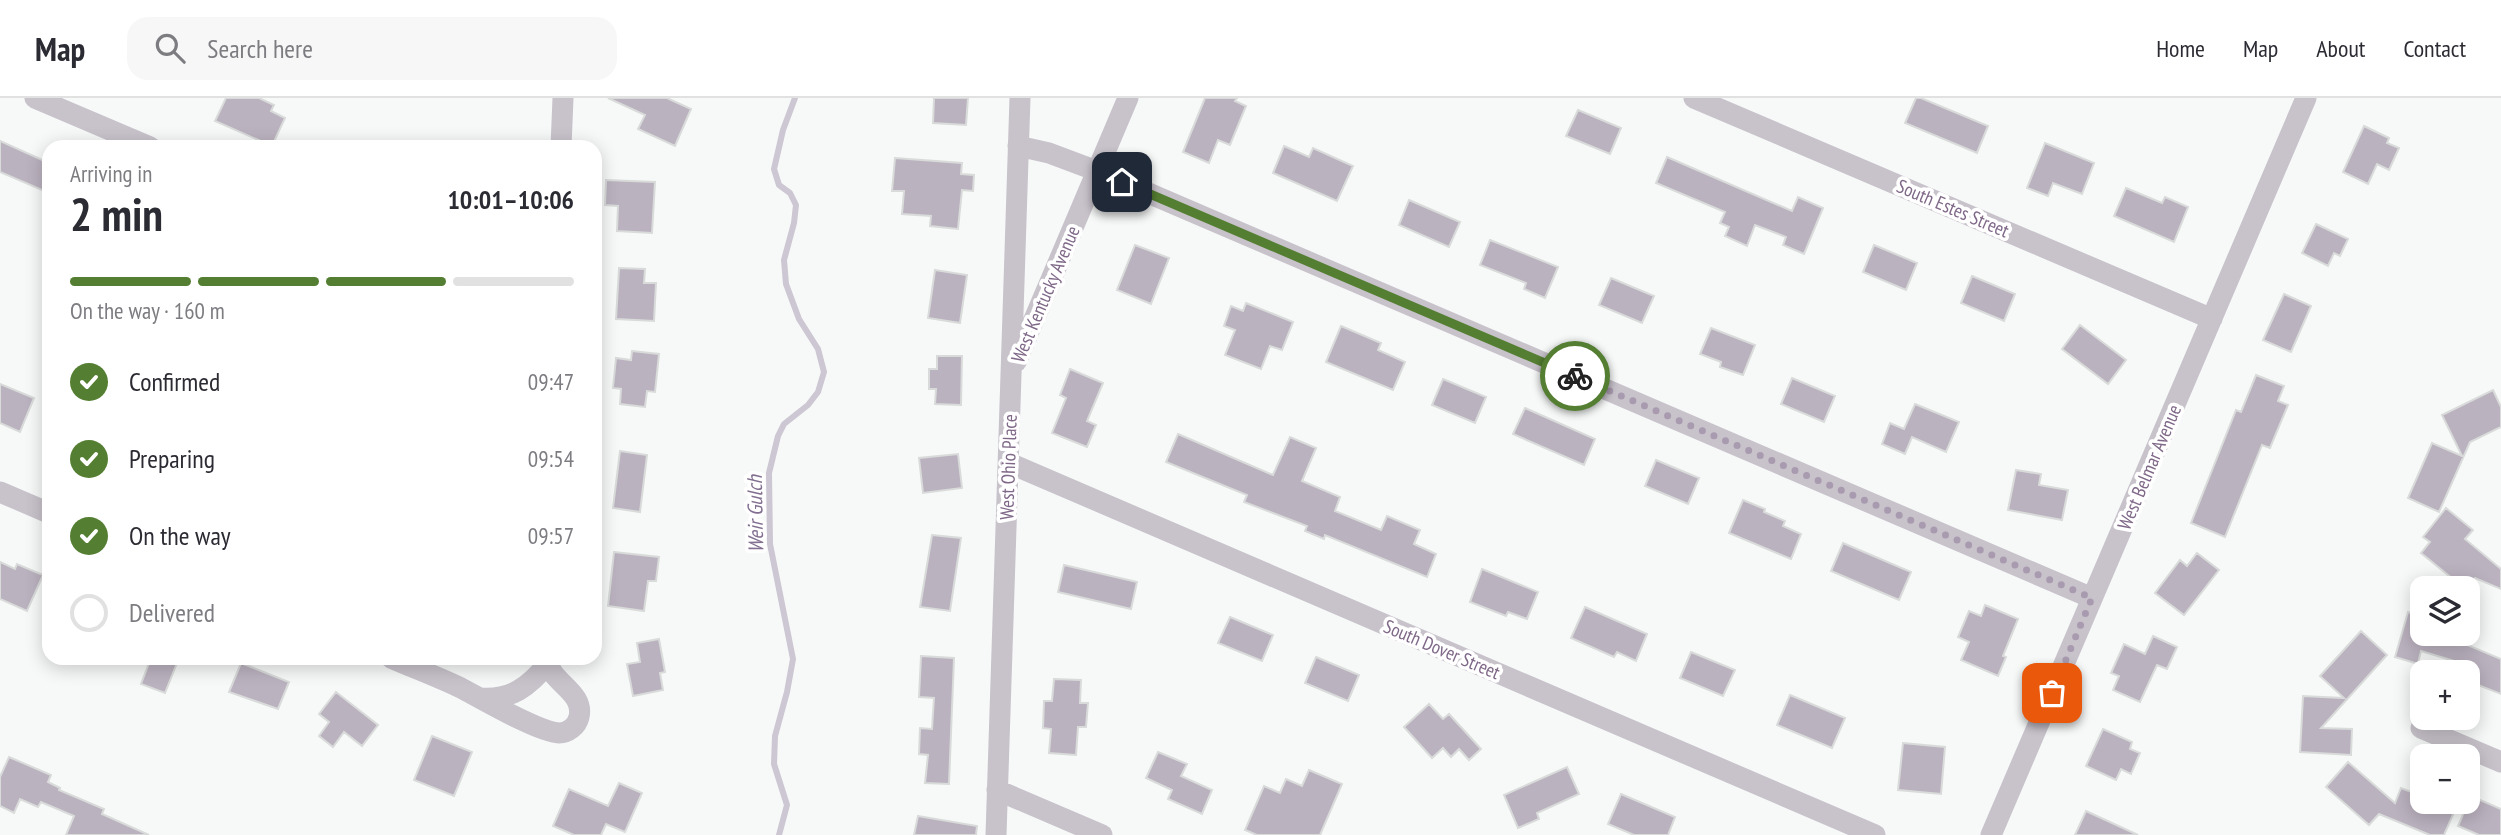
<!DOCTYPE html>
<meta charset="utf-8">
<style>
:root{--surface:#fff;--page:#f7f7f7;--text:#2b2b33;--muted:#7c7c81;--line:#e1e1e2;--accent:#547e31}
body{margin:0;font-family:"PT Sans Narrow",sans-serif;background:var(--page);color:var(--text);height:100vh;display:flex;flex-direction:column;font-size:26px;white-space:nowrap}
*{box-sizing:border-box;margin:0}
p{font-size:23px;color:var(--muted)}
.icon{flex:none;width:38px;height:38px;fill:none;stroke:currentColor;stroke-width:2;stroke-linecap:round;stroke-linejoin:round}
.map{position:relative;flex:1;overflow:hidden}
.side{position:absolute;left:42px;top:42px;width:560px;height:525px;display:flex;flex-direction:column;background:var(--surface);border-radius:21px;box-shadow:0 4px 18px #0003}
.side>*{flex:none}
.tools{position:absolute;left:2410px;top:478px;display:grid;gap:14px}
.tools a{display:grid;place-items:center;width:70px;height:70px;border-radius:14px;background:var(--surface);box-shadow:0 4px 18px #0003;font-size:35px}
.pin{position:absolute;display:grid;place-items:center;width:60px;height:60px;color:#fff;margin:-30px;border-radius:14px;box-shadow:0 4px 10px #0006}
.courier{position:absolute;display:grid;place-items:center;width:70px;height:70px;margin:-35px;border:5px solid #547e31;border-radius:50%;background:#fff;color:#222;box-shadow:0 2px 9px #0007}
.summary em{font-style:normal;font-weight:600}
.summary div{display:flex;flex-direction:column-reverse}
.summary{display:flex;align-items:center;justify-content:space-between;height:119px;padding:0 28px}
h1{font-size:46px;font-weight:600;line-height:52px}
.bar{display:grid;grid-template-columns:repeat(4,1fr);gap:10px 7px;align-content:center;height:84px;padding:0 28px}
.bar i{height:9px;border-radius:5px;background:var(--line)}
.bar .selected{background:var(--accent)}
.bar p{grid-column:span 4}
ol{padding:0 28px;list-style:none}
li{display:flex;align-items:center;gap:21px;height:77px}
li p{margin-inline-start:auto}
li .icon{padding:7px;border-radius:50%;background:var(--accent);color:#fff;stroke-width:4}
li:last-child{color:var(--muted)}
li i{width:38px;height:38px;border:4px solid var(--line);border-radius:50%}
header{display:flex;align-items:center;gap:42px;box-sizing:border-box;height:98px;padding:0 35px;background:var(--surface);border-bottom:2px solid var(--line)}
header strong{font-size:33px}
nav{display:flex;gap:38px;margin-inline-start:auto;font-size:24px}
.search{width:490px;height:63px;background:var(--page);display:flex;align-items:center;gap:18px;box-sizing:border-box;padding:0 24px;border-radius:21px;color:var(--muted);font-size:26px}
.map>svg:first-child{display:block}
.lines{fill:none;stroke-linecap:round;stroke-linejoin:round}
.stream{stroke:#cdc6d3;stroke-width:6}
.building{fill:#bbb2bf;stroke:#d9dbda;stroke-width:2}
.minor{stroke:#c8c2cb;stroke-width:21}
.done{stroke:#a99baf;stroke-width:7;stroke-dasharray:0 12.6}
.route{stroke:#547e31;stroke-width:9}
.labels{text-anchor:middle;dominant-baseline:central;stroke-width:7;stroke-linejoin:round;paint-order:stroke}
.street-label{font-size:19px;fill:#7f6888;stroke:#fff}
.water-label{font-size:21px;font-style:italic;fill:#826f91;stroke:#fff}
</style>
<header>
<strong>Map</strong>
<div class="search"><svg class="icon" aria-label="search" viewBox="0 0 24 24"><circle cx="10" cy="10" r="6"/><path d="M15 15l6 6"/></svg>Search here</div>
<nav><a>Home</a><a>Map</a><a>About</a><a>Contact</a></nav>
</header>
<div class="map">
<svg width="2501" height="737" viewBox="0 0 2501 737">
<rect width="100%" height="100%" fill="#f7f9f8"/>
<g class="lines">
<path class="stream" d="M779,737L787,707L774,666L775,638L787,594L793,561L770,446L769,375L778,338L784,326L808,307L818,294L824,274L818,251L799,221L786,186L784,162L794,125L796,107L790,95L779,87L774,71L783,32L795,0"/>
</g>
<path class="building" d="M226,0H259L274,7L271,13L285,20L272,48L215,23Z
M608,0H667L691,11L675,48L638,31L645,17Z
M934,0H968L966,27L933,25Z
M1205,0H1237L1235,3L1246,8L1230,47L1218,42L1209,65L1183,54Z
M1916,0H1921L1988,28L1977,55L1905,25Z
M1578,12L1621,30L1610,56L1566,38Z
M2364,28L2389,40L2387,45L2399,50L2389,72L2377,66L2368,86L2343,74Z
M0,43L49,65V95L0,74Z
M2045,45L2094,65L2082,96L2053,85L2048,98L2027,90Z
M1284,48L1309,59L1313,50L1353,68L1337,103L1273,75Z
M1667,59L1792,113L1798,99L1823,110L1804,156L1783,147L1786,139L1755,127L1747,148L1725,138L1729,129L1720,125L1725,114L1656,85Z
M895,60L962,65L961,76L974,77L973,93L962,92L958,131L930,128L931,118L902,116L904,93H892Z
M606,82L655,84L652,135L617,133L618,108L605,107Z
M2126,90L2162,105L2165,99L2188,109L2174,144L2114,118Z
M1409,102L1460,124L1449,149L1399,127Z
M2316,126L2348,141L2340,158L2334,155L2328,168L2302,155Z
M1490,142L1558,169L1545,200L1524,191L1526,185L1480,167Z
M1135,147L1169,160L1151,206L1117,192Z
M1874,147L1917,165L1906,192L1863,174Z
M619,170L645,171L644,185H656L654,223L616,221Z
M935,172L967,177L960,225L928,220Z
M1972,178L2015,196L2004,223L1961,205Z
M1611,180L1654,198L1642,225L1599,207Z
M2284,196L2311,208L2291,254L2263,242Z
M1246,205L1293,224L1282,252L1270,248L1261,271L1225,257L1235,232L1224,228L1231,208L1243,213Z
M2080,227L2126,262L2108,286L2062,251Z
M1341,228L1381,245L1378,252L1405,264L1393,292L1326,264Z
M1711,230L1755,247L1743,277L1720,269L1721,264L1700,256Z
M632,253L659,256L655,294L647,293L645,309L620,306L621,291L613,290L616,260L631,262Z
M937,258H962L961,307L935,306L936,291H929V271H937Z
M1070,271L1103,285L1087,323L1096,327L1087,349L1052,335L1066,300L1060,297Z
M2256,277L2284,288L2278,303L2288,307L2270,350L2262,347L2225,439L2191,425L2236,312L2241,314Z
M1792,280L1835,298L1824,324L1781,306Z
M1443,281L1486,299L1475,325L1432,307Z
M0,286L34,300L20,334L0,325Z
M2493,292L2501,309V329L2470,344L2439,414L2408,400L2432,345L2462,358L2442,317Z
M1915,306L1959,324L1946,354L1912,339L1905,356L1882,346L1890,325L1904,331Z
M1525,310L1595,341L1584,367L1513,336Z
M1178,336L1273,377L1290,339L1316,350L1302,383L1340,399L1335,413L1381,432L1387,418L1420,432L1414,446L1436,456L1427,479L1325,437L1324,441L1305,433L1307,428L1244,404L1247,397L1166,364Z
M620,353L647,357L640,414L613,410Z
M958,356L962,390L923,395L919,360Z
M1656,362L1699,380L1688,406L1645,388Z
M2016,372L2041,376L2039,387L2068,392L2062,422L2008,412Z
M1743,402L1765,411L1764,414L1785,423L1783,428L1801,436L1791,461L1729,435Z
M2446,410L2473,432L2465,441L2501,471V491L2475,480L2467,490H2464L2421,455L2430,444L2423,439Z
M932,437L961,440L950,513L920,509Z
M1843,445L1911,474L1899,502L1831,473Z
M614,454L659,459L656,483H648L644,513L608,508Z
M2197,455L2219,472L2184,517L2155,495L2180,462L2187,468Z
M0,464L15,471L17,466L43,477L27,513L0,501Z
M1064,467L1137,484L1131,511L1058,494Z
M1482,471L1538,494L1527,521L1508,514L1506,518L1470,504Z
M1985,507L2018,521L2003,558L2006,559L1998,578L1961,562L1969,544L1958,539L1969,513L1981,518Z
M1585,509L1647,536L1636,563L1617,554L1614,559L1571,540Z
M2408,514L2422,518V536H2461L2458,543L2501,561V596L2468,583V574H2450L2454,563L2421,553L2418,566L2395,559Z
M1230,519L1273,537L1262,563L1218,545Z
M2361,533L2387,557L2321,630L2352,631L2351,657L2300,654L2303,598L2344,600L2320,578Z
M2153,538L2177,549L2167,571L2157,567L2140,604L2113,592L2119,578L2111,575L2124,546L2145,556Z
M659,541L665,574L660,575L663,592L633,598L627,566L640,564L637,545Z
M1691,554L1735,572L1723,598L1680,580Z
M921,558L954,560L949,686L925,685L928,657L919,656L920,630L932,631L934,600L919,599Z
M1316,559L1359,577L1348,603L1305,585Z
M151,560H179L165,595L141,586Z
M241,565L289,584L278,611L229,594Z
M1054,581L1081,582L1080,605H1088L1086,629H1078L1076,657L1049,655L1051,631L1043,630L1044,603H1052Z
M336,594L378,627L362,648L344,634L333,649L319,638L329,624L319,616Z
M1790,597L1845,620L1832,650L1777,627Z
M1429,606L1443,621L1449,616L1481,651L1469,662L1459,651L1451,659L1443,650L1432,660L1404,629Z
M2103,631L2132,644L2130,651L2140,655L2131,676L2121,671L2116,682L2086,668Z
M432,638L472,654L454,698L414,682Z
M1903,645L1945,649L1941,696L1898,692Z
M1158,654L1187,666L1181,678L1212,692L1202,716L1168,701L1172,692L1146,680Z
M9,659L51,677L48,684L60,690L59,692L104,711L102,716L149,737H66L74,718L41,704L38,709L20,701L14,715L0,708V679Z
M2348,664L2395,705L2401,690L2422,698V704H2435L2455,712L2444,737H2430L2379,716L2369,727L2326,689Z
M1567,669L1579,696L1537,715L1539,721L1518,730L1504,697Z
M1309,672L1342,686L1320,737H1257L1245,732L1264,688L1280,695L1286,681L1302,688Z
M619,685L642,695L625,734L606,726L601,737H574L553,728L569,691L608,708Z
M1621,696L1675,719L1668,737H1634L1608,726Z
M2471,698L2501,711V737H2479L2458,728Z
M2086,713L2138,737H2075Z
M918,718L977,728L976,737H914Z"/>
<g class="lines">
<path class="minor" d="M35,0L150,49
M1694,0L2212,221
M1018,48L1049,55L1097,73L2092,500
M561,49L563,0
M1016,264L1128,0
M1009,365L1875,737
M0,394L49,415
M391,560C414,570 438,579 461,590C482,601 538,634 559,635C568,635 577,628 579,619C585,593 549,585 547,560
M481,600C511,602 529,589 548,565
M2421,630L2501,664
M997,692L1102,737
M996,737L1020,0
M1991,737L2306,0"/>
</g>
<g class="lines">
<path class="done" d="M1575,278L2092,500L2052,595"/>
<path class="route" d="M1122,84L1575,278"/>
</g>
<g class="labels">
<g class="street-label">
<text transform="translate(1953 110) rotate(23)">South Estes Street</text>
<text transform="translate(1045 196) rotate(-67)">West Kentucky Avenue</text>
<text transform="translate(1008 369) rotate(-88)">West Ohio Place</text>
<text transform="translate(2149 369) rotate(-67)">West Belmar Avenue</text>
<text transform="translate(1442 551) rotate(23)">South Dover Street</text>
</g>
<g class="water-label">
<text transform="translate(755 416) rotate(-91)">Weir Gulch</text>
</g>
</g>
</svg>
<div class="tools">
<a><svg class="icon" aria-label="layers" viewBox="0 0 24 24"><path d="M12 4l9 5-9 5-9-5zM3 14l9 5 9-5"/></svg></a>
<a>+</a>
<a>−</a>
</div>
<div class="pin" style="left:2052px;top:595px;background:#ea580c"><svg class="icon" aria-label="bag" viewBox="0 0 24 24"><path d="M5 8h14l-1 12H6zM9 8a3 3 0 0 1 6 0"/></svg></div>
<div class="pin" style="left:1122px;top:84px;background:#1f2937"><svg class="icon" aria-label="home" viewBox="0 0 24 24"><path d="M3 11l9-7 9 7M6 9v11h12V9"/></svg></div>
<div class="courier" style="left:1575px;top:278px"><svg class="icon" aria-label="bike" viewBox="0 0 24 24"><circle cx="6" cy="16" r="4"/><circle cx="18" cy="16" r="4"/><path d="M6 16l4-8h5l3 8M10 8l3 8H6M13 5h3"/></svg></div>
<section class="side">
<div class="summary"><div><h1>2 min</h1><p>Arriving in</p></div><em>10:01–10:06</em></div>
<div class="bar"><i class="selected"></i><i class="selected"></i><i class="selected"></i><i></i><p>On the way · 160 m</p></div>
<ol>
<li><svg class="icon" aria-label="check" viewBox="0 0 24 24"><path d="M5 12l5 5 9-10"/></svg>Confirmed<p>09:47</p></li>
<li><svg class="icon" aria-label="check" viewBox="0 0 24 24"><path d="M5 12l5 5 9-10"/></svg>Preparing<p>09:54</p></li>
<li><svg class="icon" aria-label="check" viewBox="0 0 24 24"><path d="M5 12l5 5 9-10"/></svg>On the way<p>09:57</p></li>
<li><i></i>Delivered</li>
</ol>
</section>
</div>
